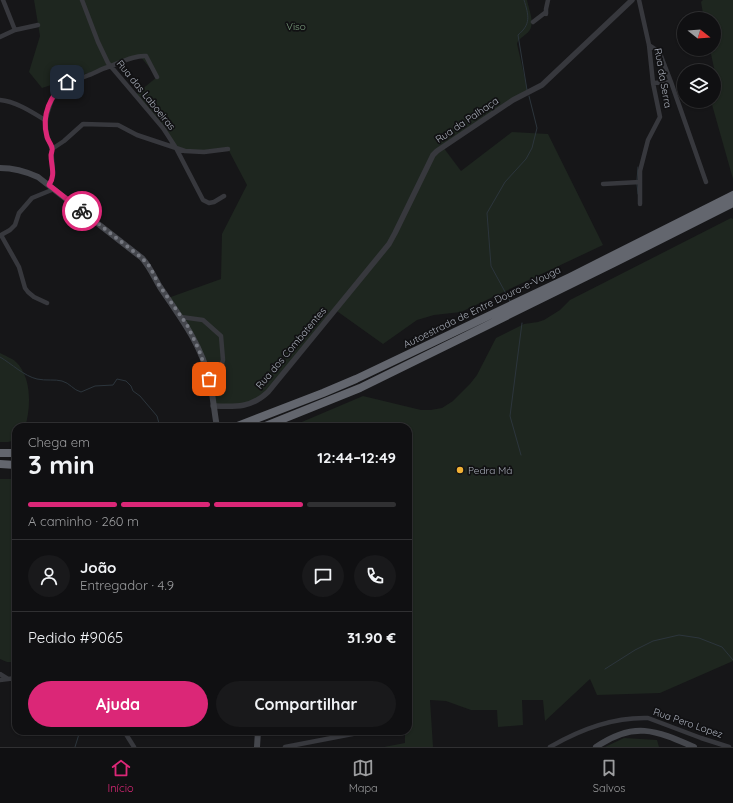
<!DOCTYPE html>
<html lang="pt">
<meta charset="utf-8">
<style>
:root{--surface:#101012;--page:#19191b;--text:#f1f3f6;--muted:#9c9d9f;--line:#303032;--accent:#db2777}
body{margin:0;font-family:Quicksand,sans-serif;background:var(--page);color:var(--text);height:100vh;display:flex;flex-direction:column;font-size:15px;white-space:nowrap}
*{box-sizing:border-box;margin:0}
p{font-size:13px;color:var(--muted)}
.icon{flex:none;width:22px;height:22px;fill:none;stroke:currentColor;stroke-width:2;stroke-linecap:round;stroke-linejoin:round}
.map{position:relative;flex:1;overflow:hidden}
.side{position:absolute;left:12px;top:423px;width:400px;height:312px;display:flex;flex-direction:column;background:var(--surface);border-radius:12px;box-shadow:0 1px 3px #0004,0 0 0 1px var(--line)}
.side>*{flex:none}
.needle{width:26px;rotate:107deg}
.fabs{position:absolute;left:677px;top:12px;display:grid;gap:8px}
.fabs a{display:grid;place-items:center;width:44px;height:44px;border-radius:50%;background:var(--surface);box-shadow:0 1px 3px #0004,0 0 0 1px var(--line);font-size:20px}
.pin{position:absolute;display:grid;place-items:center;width:34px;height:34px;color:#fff;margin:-17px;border-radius:8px;box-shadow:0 2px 6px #0006}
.courier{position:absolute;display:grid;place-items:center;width:40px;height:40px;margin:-20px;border:3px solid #db2777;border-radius:50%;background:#fff;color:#222;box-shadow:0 1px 5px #0007}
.overview em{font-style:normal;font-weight:700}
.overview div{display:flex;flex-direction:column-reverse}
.overview{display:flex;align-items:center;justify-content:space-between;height:68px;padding:0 16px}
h1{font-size:26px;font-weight:700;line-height:30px}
.bar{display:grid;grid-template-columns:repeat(4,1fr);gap:6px 4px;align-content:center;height:48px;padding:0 16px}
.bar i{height:5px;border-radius:3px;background:var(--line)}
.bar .selected{background:var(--accent)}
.bar p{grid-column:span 4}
.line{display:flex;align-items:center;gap:10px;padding:0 16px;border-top:1px solid var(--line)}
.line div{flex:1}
.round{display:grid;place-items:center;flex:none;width:42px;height:42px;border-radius:21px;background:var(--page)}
.action{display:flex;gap:8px;margin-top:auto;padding:8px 16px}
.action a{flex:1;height:46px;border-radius:24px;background:var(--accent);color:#fff;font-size:16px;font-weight:700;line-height:46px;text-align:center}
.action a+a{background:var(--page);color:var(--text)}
.tab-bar{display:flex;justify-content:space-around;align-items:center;height:56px;border-top:1px solid var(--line);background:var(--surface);font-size:11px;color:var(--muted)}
.tab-bar a{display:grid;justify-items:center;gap:2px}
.tab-bar .selected{color:var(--accent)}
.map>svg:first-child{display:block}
.green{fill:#1e261f}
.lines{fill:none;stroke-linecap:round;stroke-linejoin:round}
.stream{stroke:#2c353c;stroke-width:1}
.minor{stroke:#37383d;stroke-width:4.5}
.tertiary{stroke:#37383d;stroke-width:5.5}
.secondary{stroke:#45474d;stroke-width:6}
.motorway{stroke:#63666e;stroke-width:8}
.done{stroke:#757880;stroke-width:4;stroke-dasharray:0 7.2}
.route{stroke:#db2777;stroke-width:5}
.poi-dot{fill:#f2b134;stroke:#111113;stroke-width:1.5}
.labels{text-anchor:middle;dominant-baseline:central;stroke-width:3.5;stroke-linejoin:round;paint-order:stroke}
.park-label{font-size:10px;fill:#7fa381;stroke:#111113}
.street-label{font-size:10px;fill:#a8adb8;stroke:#111113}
.poi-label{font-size:10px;fill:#a8adb8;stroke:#111113;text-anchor:start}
</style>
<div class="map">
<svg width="733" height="747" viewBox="0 0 733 747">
<rect width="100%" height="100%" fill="#161618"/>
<path class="green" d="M34,0H527C529,11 537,26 526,34C522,38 518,39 517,44L528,92L443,147L461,171L512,132L548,134L603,245L461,312L434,315L417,320L383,344L334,309L268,392L247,405L213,406L199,350L168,298L221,279L222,234L247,185L228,149L204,152L176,148L135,95L157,77L140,56L42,88L29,72L40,36Z
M703,0H733V179L711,101H714V90L718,87L710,49H714V19H704L701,2Z
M731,218L733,219V661L660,693L597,695L590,679L545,721L543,700H522L523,725L498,727L497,710H471L446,701L430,700L433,747H384L405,743V731H408V427H290L363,396L421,410H431L442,408L453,401L470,384L477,375L496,338L524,324L538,322L544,320L560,310L570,300Z
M0,353C5,356 12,358 16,362C32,377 31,408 25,427H16V440L8,442H0Z
M0,479H16V662H7L0,659Z
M624,738L657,740L659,747H605Z"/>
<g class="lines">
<path class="stream" d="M524,0C529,16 531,24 518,35L527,90
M637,180L638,167
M637,184L638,194
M510,301L491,266L487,213L505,182L526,159L532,148L537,128L529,96
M0,357C12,364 24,376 37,379C46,381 55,379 62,381C70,383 73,390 81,392L95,386L113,385L117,379L126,381L131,386L133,391L140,396L157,416L160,427
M521,455L510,416L522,323
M605,669L635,650L653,641L679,635L699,638L722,647L733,660
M75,747L80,731"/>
<path class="minor" d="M3,0L15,30
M82,0L98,42L108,63L163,128L176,148L203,200L209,203L214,202L224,196
M639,0L649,45L653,83L660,117L648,140L640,171V204
M546,14V9L548,0
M533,22L546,12
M0,37L15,30L38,25
M649,45L655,49L661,56L671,82L706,182
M653,83L671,82
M0,100C15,101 32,112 45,120
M52,149C46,136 43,124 48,111C56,83 65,85 89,75C95,73 101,69 108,67C120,63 133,55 146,56L157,77
M603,184L640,182
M49,185C57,173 50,161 52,149L64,141L83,124L118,125L137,135L185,151L204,152L228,149
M47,303L34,297L28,292L25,288L19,267L1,235L10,230L15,225L19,213L32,198L54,189
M181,317L203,320L221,336L223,360L220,370L209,379
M0,674L8,679
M0,680L16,678
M124,731L134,747
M285,747L368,731
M550,747C579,730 614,717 648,718L701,738L729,747"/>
<path class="tertiary" d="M213,406C236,407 251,408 268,392L389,244L395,233L433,155L437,151L513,100L542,85L632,0"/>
<path class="secondary" d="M0,168C14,168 25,171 38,177L142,258C150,267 154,277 160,287C180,317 200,342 209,378C213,394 214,411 217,427
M257,747L258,731
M596,747C634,721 655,730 694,747"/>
<path class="motorway" d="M235,427L323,393L356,379L570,277L733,195
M263,427L360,388L614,263L733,203
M0,453H16
M0,464L16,465"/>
</g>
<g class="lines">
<path class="done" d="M82,211L142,258L150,267L159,285L187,325L199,350L209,379"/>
<path class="route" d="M67,82C50,95 41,115 47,137C48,141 52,145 52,148C53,149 51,154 51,155C51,166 56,175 49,185L82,211"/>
</g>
<circle class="poi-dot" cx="460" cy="470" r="4"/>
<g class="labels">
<g class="park-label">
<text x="296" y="26">Viso</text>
</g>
<g class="street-label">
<text transform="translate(663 78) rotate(80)">Rua da Serra</text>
<text transform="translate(146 95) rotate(51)">Rua das Laboeiras</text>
<text transform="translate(467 120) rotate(-34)">Rua da Palhaça</text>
<text transform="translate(482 307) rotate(-26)">Autoestrada de Entre Douro-e-Vouga</text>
<text transform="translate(291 348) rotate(-50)">Rua dos Combatentes</text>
<text transform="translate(688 723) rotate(19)">Rua Pero Lopez</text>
</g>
<g class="poi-label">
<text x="468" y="470">Pedra Má</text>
</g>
</g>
</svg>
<div class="fabs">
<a><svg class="needle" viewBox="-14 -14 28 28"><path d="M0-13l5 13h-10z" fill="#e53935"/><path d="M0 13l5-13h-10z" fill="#9c9d9f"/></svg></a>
<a><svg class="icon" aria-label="layers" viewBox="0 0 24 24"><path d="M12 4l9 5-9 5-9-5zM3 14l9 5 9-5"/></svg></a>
</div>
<div class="pin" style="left:209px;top:379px;background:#ea580c"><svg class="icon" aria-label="bag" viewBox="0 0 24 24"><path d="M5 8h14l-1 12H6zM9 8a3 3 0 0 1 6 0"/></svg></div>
<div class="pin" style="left:67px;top:82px;background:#1f2937"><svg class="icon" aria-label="home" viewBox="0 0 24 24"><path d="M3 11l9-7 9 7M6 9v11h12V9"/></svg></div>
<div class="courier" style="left:82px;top:211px"><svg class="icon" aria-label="bike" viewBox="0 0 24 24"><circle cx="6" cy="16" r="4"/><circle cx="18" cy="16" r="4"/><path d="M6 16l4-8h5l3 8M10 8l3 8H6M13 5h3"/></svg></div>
<section class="side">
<div class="overview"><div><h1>3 min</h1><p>Chega em</p></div><em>12:44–12:49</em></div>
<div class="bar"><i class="selected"></i><i class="selected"></i><i class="selected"></i><i></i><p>A caminho · 260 m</p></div>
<div class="line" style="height:72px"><a class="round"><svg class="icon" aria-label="person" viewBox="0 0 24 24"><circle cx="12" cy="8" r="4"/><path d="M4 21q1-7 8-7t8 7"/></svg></a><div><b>João</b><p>Entregador · 4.9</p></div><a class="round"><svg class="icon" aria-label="chat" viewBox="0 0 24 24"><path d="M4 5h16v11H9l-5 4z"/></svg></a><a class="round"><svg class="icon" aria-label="phone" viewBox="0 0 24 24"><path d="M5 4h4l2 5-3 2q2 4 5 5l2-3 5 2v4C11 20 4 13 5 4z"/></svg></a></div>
<div class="line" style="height:52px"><div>Pedido #9065</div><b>31.90 €</b></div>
<div class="action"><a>Ajuda</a><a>Compartilhar</a></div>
</section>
</div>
<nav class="tab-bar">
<a class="selected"><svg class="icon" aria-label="home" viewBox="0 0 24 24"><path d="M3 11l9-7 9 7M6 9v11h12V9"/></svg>Início</a>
<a><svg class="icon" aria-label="map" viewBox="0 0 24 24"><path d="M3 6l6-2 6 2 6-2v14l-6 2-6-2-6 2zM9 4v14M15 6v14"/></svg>Mapa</a>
<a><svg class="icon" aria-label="saved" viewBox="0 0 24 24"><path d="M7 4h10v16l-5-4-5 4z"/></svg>Salvos</a>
</nav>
